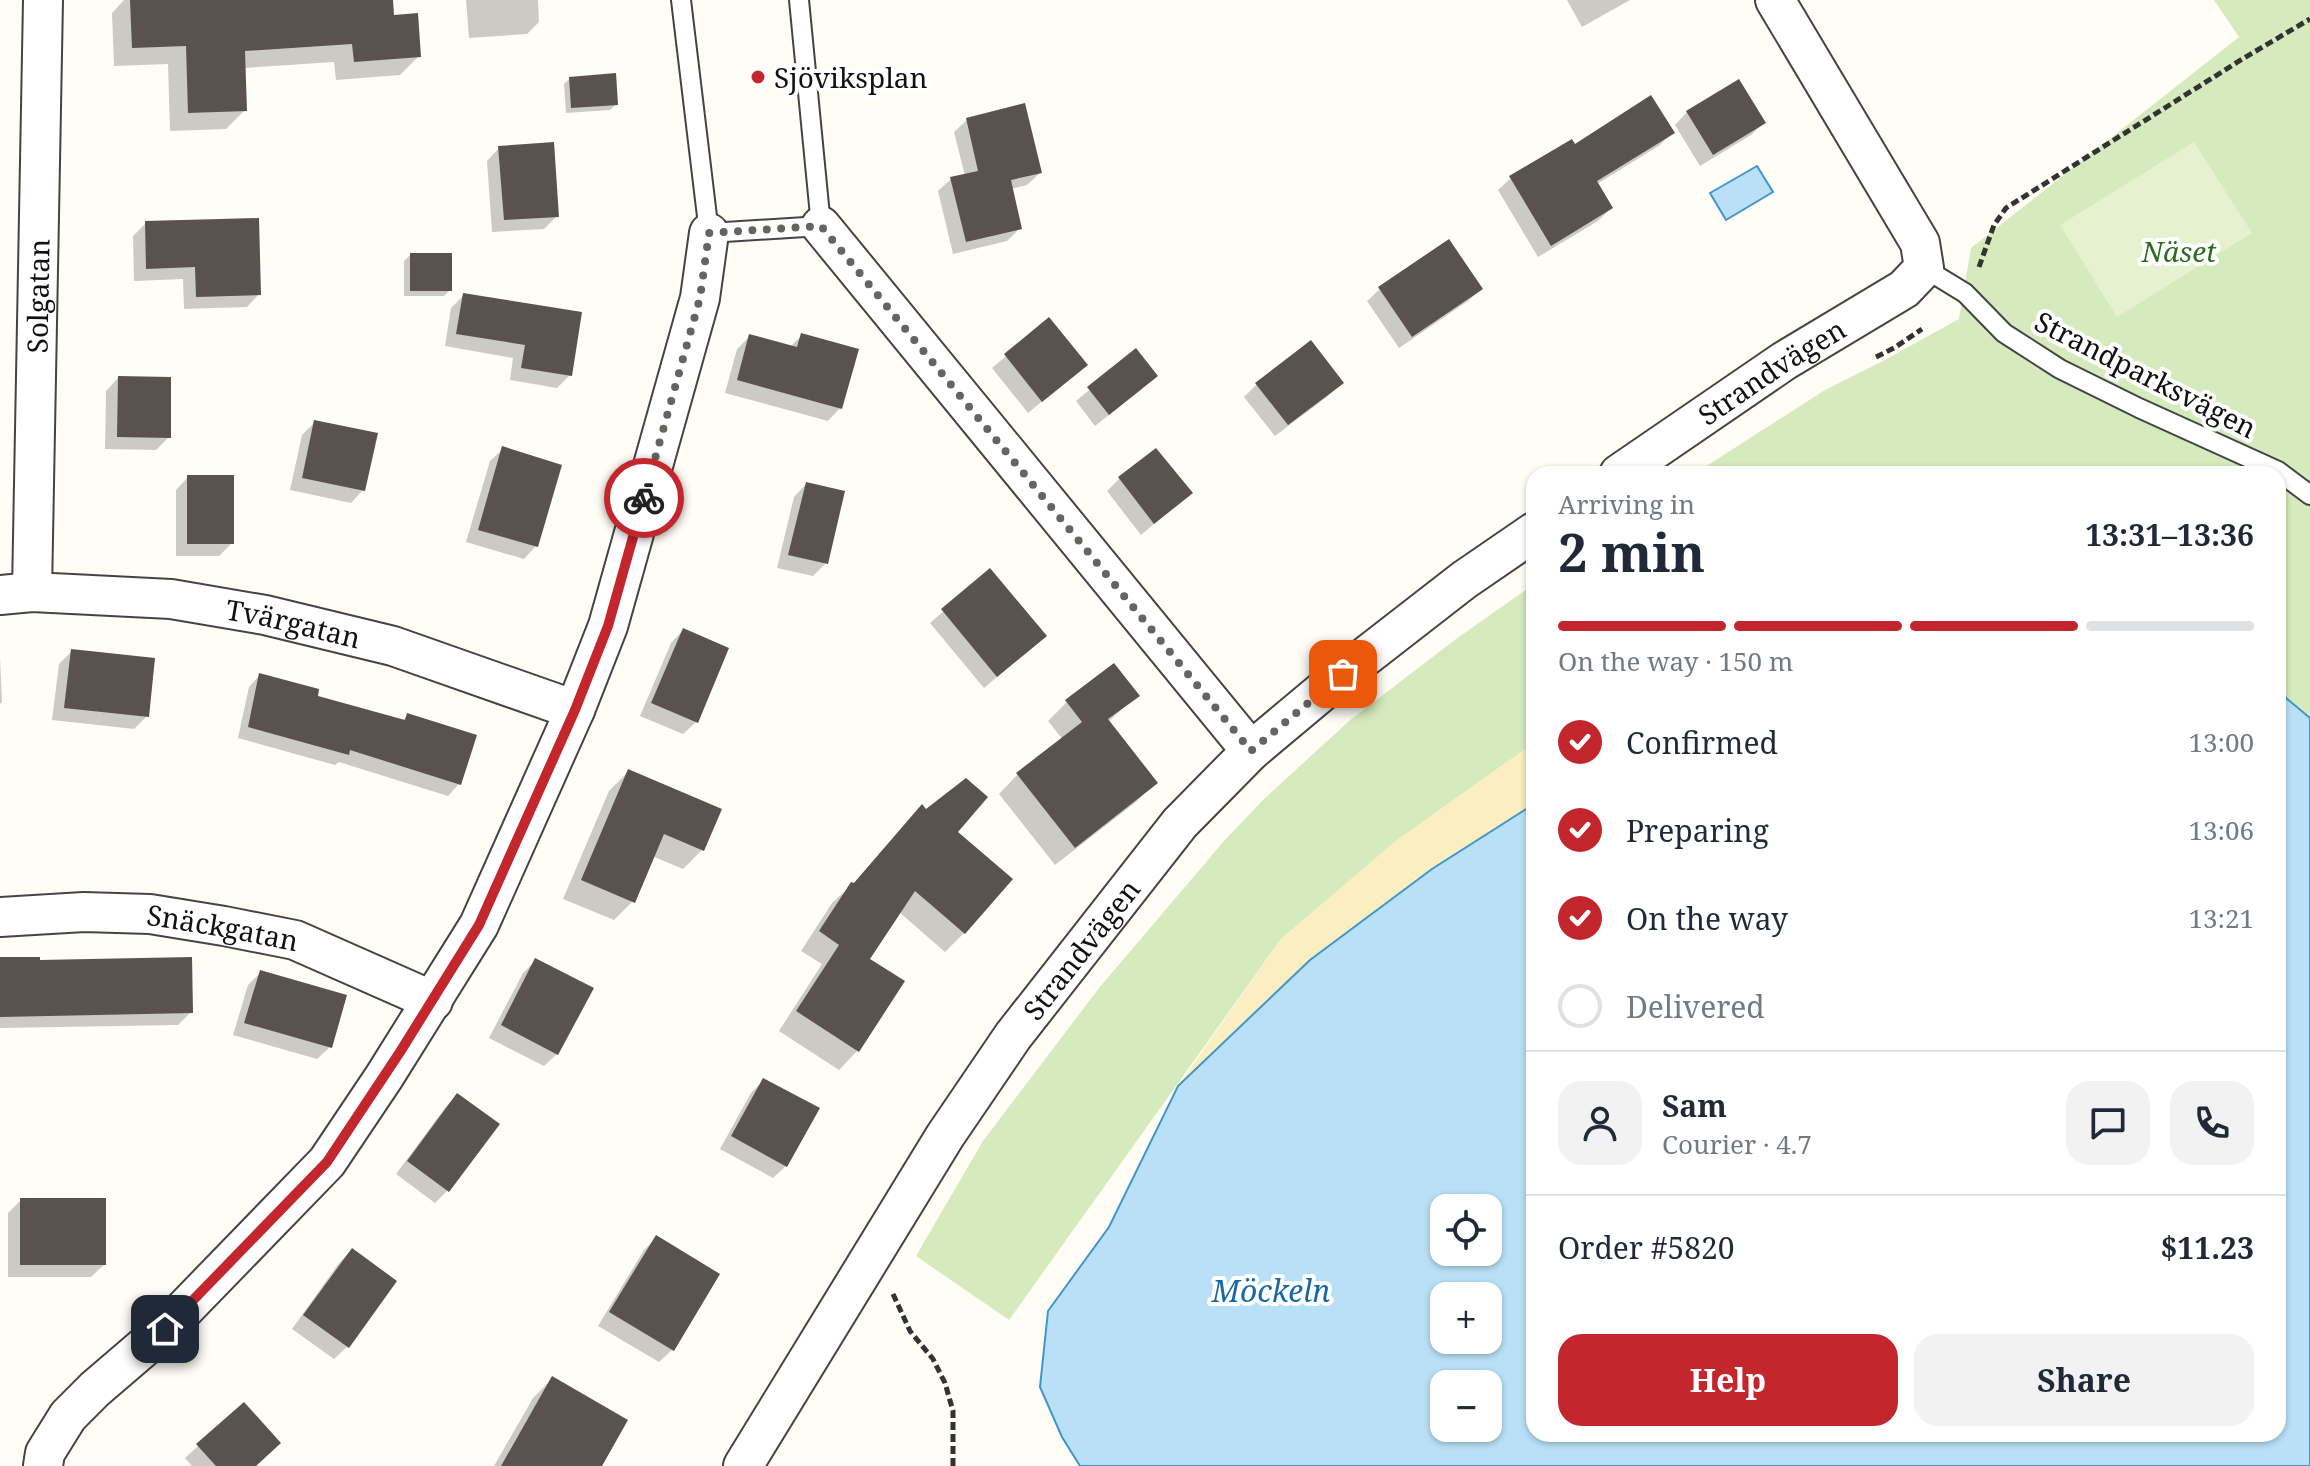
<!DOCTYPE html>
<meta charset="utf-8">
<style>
:root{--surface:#fff;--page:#f2f2f3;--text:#1f2937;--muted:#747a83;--line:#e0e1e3;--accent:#c4262e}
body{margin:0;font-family:"Noto Serif",serif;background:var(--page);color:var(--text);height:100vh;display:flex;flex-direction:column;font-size:30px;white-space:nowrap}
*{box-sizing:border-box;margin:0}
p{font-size:26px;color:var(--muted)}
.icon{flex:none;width:44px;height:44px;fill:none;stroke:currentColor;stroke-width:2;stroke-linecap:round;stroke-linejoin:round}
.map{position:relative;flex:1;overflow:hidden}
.side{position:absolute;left:1526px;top:466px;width:760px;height:976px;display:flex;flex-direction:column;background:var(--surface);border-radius:24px;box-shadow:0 2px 6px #0004}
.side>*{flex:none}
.tools{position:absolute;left:1430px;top:1194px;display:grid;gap:16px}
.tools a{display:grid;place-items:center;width:72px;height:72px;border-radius:16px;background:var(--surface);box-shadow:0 2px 6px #0004;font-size:40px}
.pin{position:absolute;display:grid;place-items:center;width:68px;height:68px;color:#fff;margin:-34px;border-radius:16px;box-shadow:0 4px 12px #0006}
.courier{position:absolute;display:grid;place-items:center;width:80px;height:80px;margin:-40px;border:6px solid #c4262e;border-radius:50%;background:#fff;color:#222;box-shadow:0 2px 10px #0007}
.head em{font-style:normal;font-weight:700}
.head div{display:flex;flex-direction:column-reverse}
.head{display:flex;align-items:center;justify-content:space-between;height:136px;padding:0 32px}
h1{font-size:52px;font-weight:700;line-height:60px}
.bar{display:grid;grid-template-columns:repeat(4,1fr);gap:12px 8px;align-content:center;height:96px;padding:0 32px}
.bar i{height:10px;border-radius:6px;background:var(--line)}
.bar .selected{background:var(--accent)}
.bar p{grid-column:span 4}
.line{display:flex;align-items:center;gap:20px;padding:0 32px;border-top:2px solid var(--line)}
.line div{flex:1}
.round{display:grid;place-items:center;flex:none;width:84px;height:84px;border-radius:24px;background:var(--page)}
ol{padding:0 32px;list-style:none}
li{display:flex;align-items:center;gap:24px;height:88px}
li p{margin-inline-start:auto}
li .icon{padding:8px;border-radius:50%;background:var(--accent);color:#fff;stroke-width:4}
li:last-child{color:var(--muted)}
li i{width:44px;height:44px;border:4px solid var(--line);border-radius:50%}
.cta{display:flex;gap:16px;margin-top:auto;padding:16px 32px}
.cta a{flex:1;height:92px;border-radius:24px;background:var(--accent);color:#fff;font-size:32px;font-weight:700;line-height:92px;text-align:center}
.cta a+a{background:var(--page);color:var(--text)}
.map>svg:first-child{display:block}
.green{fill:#d5ebbd}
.sand{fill:#fbeec1}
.pitch{fill:#e6f2cf}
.water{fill:#b9e0f7;stroke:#3f96cf;stroke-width:2;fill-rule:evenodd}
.shadow{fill:#0003}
.building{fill:#5a524d}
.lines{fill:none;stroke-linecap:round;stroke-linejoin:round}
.service-casing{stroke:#444;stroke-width:22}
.minor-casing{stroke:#444;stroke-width:42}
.path{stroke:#333;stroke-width:5;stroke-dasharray:8 4;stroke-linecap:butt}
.service{stroke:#fff;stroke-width:18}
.minor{stroke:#fff;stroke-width:38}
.done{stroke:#646461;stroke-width:8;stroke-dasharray:0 14.4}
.route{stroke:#c4262e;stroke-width:10}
.poi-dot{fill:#c4262e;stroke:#fff;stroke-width:3}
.labels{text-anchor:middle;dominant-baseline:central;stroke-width:8;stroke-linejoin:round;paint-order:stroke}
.poi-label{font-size:28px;fill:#111;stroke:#fff;text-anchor:start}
.park-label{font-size:28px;font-style:italic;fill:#2f6b1f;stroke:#fff}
.street-label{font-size:28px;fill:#111;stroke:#fff}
.water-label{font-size:30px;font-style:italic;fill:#1768a6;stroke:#fff}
</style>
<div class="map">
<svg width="2310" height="1466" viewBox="0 0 2310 1466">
<rect width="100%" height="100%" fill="#fffdf5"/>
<path class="green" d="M2214,0H2310V718L2286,698L2278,683V474H1694L1825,390L1881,362L1959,319L1971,248L2239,37Z
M1534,584V743L1396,841L1281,939L1009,1320L916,1256L983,1141L1099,988L1224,841L1264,799L1349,721L1456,639Z"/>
<path class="sand" d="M1534,743V804L1432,869L1310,960L1178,1086L1281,939L1396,841Z"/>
<path class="pitch" d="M2194,142L2252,233L2117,317L2060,225Z"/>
<path class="water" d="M1757,166L1773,192L1726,220L1710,193Z
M2278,683L2286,698L2310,718V1466H1080L1062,1437L1040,1387L1048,1311L1109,1227L1178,1086L1310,960L1432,869L1534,804V1434H2278ZM1444,1208H1488V1252H1444ZM1444,1296H1488V1340H1444ZM1444,1384H1488V1428H1444Z"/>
<path class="shadow" d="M124,0H391L393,17L419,56L400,75L336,80L334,62L244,68L245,110L226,129L170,131L168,64L114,66L112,13Z
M466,0H538L539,22L527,34L469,38Z
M1567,0H1630L1582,27Z
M570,78L616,104L610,110L566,113L564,84Z
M1687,112L1763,123L1751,135L1700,166L1675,125Z
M967,120L1040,173L1027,185L1011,189L1020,228L1007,241L953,254L938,191L951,179L965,176L954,132Z
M1672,132L1660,145L1597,184L1611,208L1598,221L1538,257L1498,190L1511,178L1574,146Z
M499,148L557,216L544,229L492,232L487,161Z
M146,223L259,294L247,307L184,309L183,279L134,281L133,236Z
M410,255L450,290L444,296H404V261Z
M1380,289H1481L1468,301L1399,348L1367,301Z
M463,296L570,375L557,388L510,380L513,358L445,346L451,308Z
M1049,320L1086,365L1028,413L992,368Z
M802,335L840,408L828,421L725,393L737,349L750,336L790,347Z
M1136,351L1143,388L1095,426L1076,401Z
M118,378L169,437L156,450L105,449L106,391Z
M1341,383L1328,396L1275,436L1244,397L1257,384Z
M315,422L363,490L351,503L290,490L302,435Z
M503,449L536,546L524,559L466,542L490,461Z
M1156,451L1190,493L1141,535L1107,491L1119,479Z
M188,477L232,543L219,556H176V490Z
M806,484L826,563L813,576L777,568L794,497Z
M990,571L1031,648L984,688L930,623Z
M683,630L696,722L683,734L640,716L671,643Z
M72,651L147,716L134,729L52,720L59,664Z
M0,657L2,702L0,704Z
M260,675L315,698L402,721L408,715L459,784L448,796L339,762L335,765L238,738L249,687Z
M1137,695L1108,722L1155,783L1136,802L1055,865L999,794L1017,775L1063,740L1048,721L1067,702Z
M628,772L702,850L683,869L652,856L633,901L614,920L563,899L609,791Z
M925,812L955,832L964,933L945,952L899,912L868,960L857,1051L839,1070L779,1031L822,964L801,951L832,903L852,885L904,826Z
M0,959L38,962L191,1012L178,1025L0,1028Z
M536,960L557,1054L544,1066L489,1038L523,973Z
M261,972L330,1047L317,1059L233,1035L248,985Z
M764,1080L786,1166L773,1178L720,1149L751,1093Z
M457,1095L448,1190L435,1203L396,1174L445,1108Z
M21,1200L104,1265L91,1277H8V1213Z
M656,1238L672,1350L659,1362L598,1326L644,1250Z
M352,1250L395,1281L347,1347L334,1359L292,1329L339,1263Z
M552,1379L600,1466H494L533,1398Z
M198,1446L254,1466H192L185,1458Z"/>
<path class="building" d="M130,0H393L394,15L418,13L421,57L354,62L352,44L245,51L247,111L188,113L186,46L132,48Z
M616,73L618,105L571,108L569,77Z
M1739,79L1766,123L1713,155L1686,111Z
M1651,95L1675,133L1597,181L1613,208L1551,246L1509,176L1572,139L1575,144Z
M1025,103L1042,173L1011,180L1022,229L966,242L950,177L978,171L966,118Z
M554,142L559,217L504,220L498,146Z
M259,218L261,295L196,297L195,267L146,269L145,221Z
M1449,239L1483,289L1412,337L1378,287Z
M410,253H452V291H410Z
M463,293L582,312L572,376L521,368L525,345L456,334Z
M1049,317L1088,365L1042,402L1004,354Z
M801,333L859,349L842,409L737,380L749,334L797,347Z
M1311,340L1344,383L1288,425L1255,383Z
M1136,348L1158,376L1109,415L1087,387Z
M118,376L171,377V438L117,437Z
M314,420L378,433L365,491L302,478Z
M502,446L562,465L538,547L478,530Z
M1156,448L1193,493L1154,524L1118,477Z
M187,475H234V544H187Z
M806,482L845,491L828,564L788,555Z
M990,568L1047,636L997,677L941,609Z
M683,628L729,648L698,723L651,703Z
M71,649L155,658L149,717L64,708Z
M1114,663L1140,696L1108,719L1158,783L1075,848L1016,773L1082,722L1065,700Z
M259,673L319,689L318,696L405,720L407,713L477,735L461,785L350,750L349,755L248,727Z
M628,769L722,809L704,851L664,834L635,903L581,880Z
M966,778L988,797L958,832L1013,879L965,934L915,891L870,959L905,981L859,1052L796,1011L839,945L819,931L851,882L854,883L922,804L926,809Z
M0,957H40V960L192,957L193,1013L0,1017Z
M535,958L594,988L558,1055L501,1025Z
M260,970L347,995L332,1048L244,1023Z
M763,1078L820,1108L787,1167L731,1136Z
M457,1093L500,1124L449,1192L407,1161Z
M20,1198H106V1265H20Z
M656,1235L720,1274L674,1351L609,1312Z
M352,1248L397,1281L349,1348L303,1315Z
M552,1376L628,1420L602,1466H501Z
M244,1402L281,1443L256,1466H216L196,1444Z"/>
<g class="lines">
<g class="service-casing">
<path id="service" d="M681,0L709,233L821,226L799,0
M1924,268L1965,293L2004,333L2060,369L2139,408L2278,471L2310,495"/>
</g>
<g class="minor-casing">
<g id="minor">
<path d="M821,226L1251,751"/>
<path id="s1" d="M1619,474L1784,361L1904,289L1924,268L1920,243L1775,0"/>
<path id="s2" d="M32,592L43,0"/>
<path id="s3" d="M0,595L32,592L171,599L265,615L393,646L575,710"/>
<path id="s4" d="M0,917L84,912L150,914L224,926L295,940L433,1001"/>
<path d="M43,1466L45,1453L68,1416L95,1389L165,1329L327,1162L384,1077L479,925L575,710L608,626L700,298L709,233"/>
<path id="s5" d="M743,1466L945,1136L1013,1036L1180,823L1251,751L1343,674L1464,580L1534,532"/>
</g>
</g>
<path class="path" d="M1979,267L1994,225L2006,208L2244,58L2310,19
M1876,357L1894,348L1922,329
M893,1294L910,1331L933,1359L945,1383L953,1411V1466"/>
<use href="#service" class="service"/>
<use href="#minor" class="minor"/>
</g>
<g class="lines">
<path class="done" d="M644,498L700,298L709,233L821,226L1251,751L1343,674"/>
<path class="route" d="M165,1329L327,1162L400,1052L479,925L575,710L608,626L644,498"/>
</g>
<circle class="poi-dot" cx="758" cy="77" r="8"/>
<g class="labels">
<g class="poi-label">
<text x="774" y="77">Sjöviksplan</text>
</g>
<g class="park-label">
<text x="2179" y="251">Näset</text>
</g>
<g class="street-label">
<text stroke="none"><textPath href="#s2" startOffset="296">Solgatan</textPath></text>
<text stroke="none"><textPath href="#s1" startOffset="184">Strandvägen</textPath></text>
<text transform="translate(2146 374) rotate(27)">Strandparksvägen</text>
<text stroke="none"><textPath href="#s3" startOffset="296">Tvärgatan</textPath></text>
<text stroke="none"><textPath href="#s4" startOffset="224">Snäckgatan</textPath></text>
<text stroke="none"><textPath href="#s5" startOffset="618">Strandvägen</textPath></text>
</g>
<g class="water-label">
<text x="1271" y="1290">Möckeln</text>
</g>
</g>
</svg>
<div class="tools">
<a><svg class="icon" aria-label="locate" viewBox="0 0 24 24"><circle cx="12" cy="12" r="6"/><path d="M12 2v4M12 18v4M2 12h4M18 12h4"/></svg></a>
<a>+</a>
<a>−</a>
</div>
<div class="pin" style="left:1343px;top:674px;background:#ea580c"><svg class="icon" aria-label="bag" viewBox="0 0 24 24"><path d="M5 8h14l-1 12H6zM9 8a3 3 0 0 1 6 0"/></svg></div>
<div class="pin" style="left:165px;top:1329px;background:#1f2937"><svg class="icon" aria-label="home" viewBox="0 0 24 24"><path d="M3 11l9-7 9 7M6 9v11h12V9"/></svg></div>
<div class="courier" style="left:644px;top:498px"><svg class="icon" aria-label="bike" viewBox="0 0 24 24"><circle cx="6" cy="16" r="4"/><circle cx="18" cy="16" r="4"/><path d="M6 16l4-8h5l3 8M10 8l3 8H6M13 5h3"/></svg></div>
<section class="side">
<div class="head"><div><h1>2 min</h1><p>Arriving in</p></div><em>13:31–13:36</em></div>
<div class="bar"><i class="selected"></i><i class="selected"></i><i class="selected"></i><i></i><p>On the way · 150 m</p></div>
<ol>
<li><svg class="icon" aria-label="check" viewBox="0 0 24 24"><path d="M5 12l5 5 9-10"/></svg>Confirmed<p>13:00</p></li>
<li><svg class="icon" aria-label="check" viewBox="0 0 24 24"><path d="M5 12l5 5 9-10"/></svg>Preparing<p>13:06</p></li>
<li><svg class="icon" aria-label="check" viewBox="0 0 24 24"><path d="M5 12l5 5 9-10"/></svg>On the way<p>13:21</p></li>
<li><i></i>Delivered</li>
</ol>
<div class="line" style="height:144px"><a class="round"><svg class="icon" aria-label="person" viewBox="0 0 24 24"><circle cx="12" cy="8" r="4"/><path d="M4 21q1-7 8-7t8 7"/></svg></a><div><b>Sam</b><p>Courier · 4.7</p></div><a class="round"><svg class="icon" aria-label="chat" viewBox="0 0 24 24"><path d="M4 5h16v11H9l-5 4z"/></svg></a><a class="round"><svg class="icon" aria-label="phone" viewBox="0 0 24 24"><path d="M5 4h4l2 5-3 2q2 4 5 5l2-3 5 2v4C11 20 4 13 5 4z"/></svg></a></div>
<div class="line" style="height:104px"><div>Order #5820</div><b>$11.23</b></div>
<div class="cta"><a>Help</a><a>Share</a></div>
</section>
</div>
